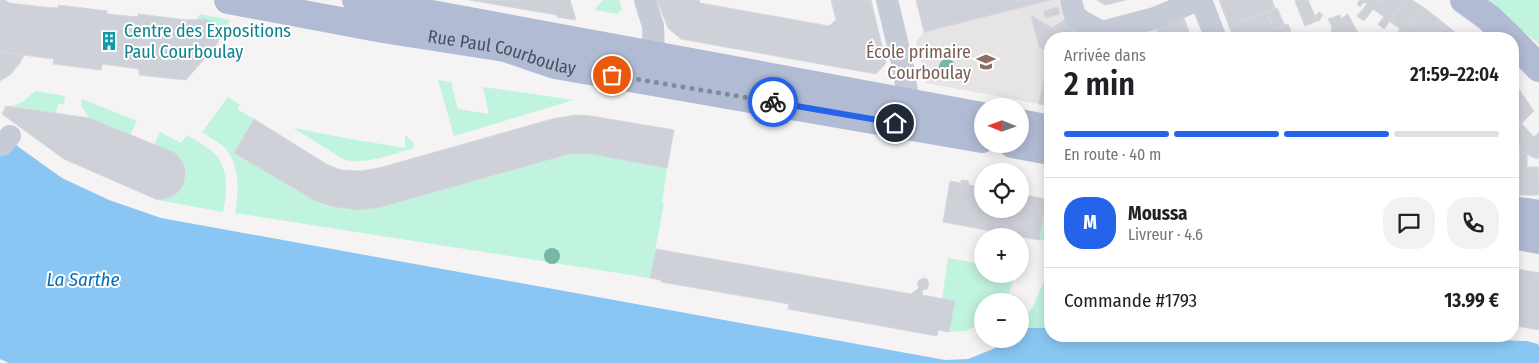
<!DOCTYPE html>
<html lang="fr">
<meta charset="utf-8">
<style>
:root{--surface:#fff;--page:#f2f2f2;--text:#202124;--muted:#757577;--line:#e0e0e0;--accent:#2563eb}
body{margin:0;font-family:"Fira Sans Condensed",sans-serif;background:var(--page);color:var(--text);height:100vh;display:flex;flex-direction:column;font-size:19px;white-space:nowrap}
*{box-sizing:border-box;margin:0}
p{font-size:16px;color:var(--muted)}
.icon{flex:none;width:28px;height:28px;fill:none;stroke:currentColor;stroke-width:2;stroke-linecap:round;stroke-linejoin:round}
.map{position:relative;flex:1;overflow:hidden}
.panel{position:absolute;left:1044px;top:32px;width:475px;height:310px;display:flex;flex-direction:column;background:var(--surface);border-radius:20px;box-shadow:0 2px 12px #0003}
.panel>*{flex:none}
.needle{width:32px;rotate:271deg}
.controls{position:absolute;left:974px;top:98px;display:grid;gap:10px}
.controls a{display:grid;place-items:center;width:55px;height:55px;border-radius:50%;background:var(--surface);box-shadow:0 2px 12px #0003;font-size:25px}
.pin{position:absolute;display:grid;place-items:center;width:42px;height:42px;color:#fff;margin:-21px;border:2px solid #fff;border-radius:50%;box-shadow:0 1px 5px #0007}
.courier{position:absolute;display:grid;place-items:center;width:50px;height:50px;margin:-25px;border:4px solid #2563eb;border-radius:50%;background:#fff;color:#222;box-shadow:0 1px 6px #0007}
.head em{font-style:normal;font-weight:600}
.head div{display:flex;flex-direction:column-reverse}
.head{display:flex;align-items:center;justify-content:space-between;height:85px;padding:0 20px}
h1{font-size:32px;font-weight:600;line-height:38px}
.bar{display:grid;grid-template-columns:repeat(4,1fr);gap:8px 5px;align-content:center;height:60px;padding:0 20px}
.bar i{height:6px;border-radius:4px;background:var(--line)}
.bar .on{background:var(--accent)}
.bar p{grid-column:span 4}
.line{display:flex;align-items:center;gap:12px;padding:0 20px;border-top:1px solid var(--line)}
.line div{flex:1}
.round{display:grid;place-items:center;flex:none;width:52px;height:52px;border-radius:20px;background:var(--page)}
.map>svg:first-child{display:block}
.education{fill:#e6e4e5}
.green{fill:#c0f4df}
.water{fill:#8ac6f3}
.building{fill:#cfd1d8;stroke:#d6d7de}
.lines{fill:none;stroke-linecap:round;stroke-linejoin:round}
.minor{stroke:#c6cbd8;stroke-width:22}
.major{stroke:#b1bbd3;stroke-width:28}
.tree{fill:#78b7a5}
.done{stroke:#858995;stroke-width:5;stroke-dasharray:0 9}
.route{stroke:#2563eb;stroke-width:6}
.labels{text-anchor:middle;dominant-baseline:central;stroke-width:4;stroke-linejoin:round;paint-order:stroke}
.culture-label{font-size:18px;fill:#0d838f;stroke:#fff;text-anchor:start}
.education-label{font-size:18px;fill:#785e54;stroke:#fff;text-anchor:end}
.street-label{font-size:18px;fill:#495062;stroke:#fff}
.water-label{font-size:19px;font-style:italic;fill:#016cbc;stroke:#fff}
</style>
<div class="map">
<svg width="1539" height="363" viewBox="0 0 1539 363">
<rect width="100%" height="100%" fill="#f5f3f3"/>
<path class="education" d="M1051,0H1059L1064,20L1050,39V106L926,83L916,41L924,32Z
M1182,13L1192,39H1099Z"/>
<path class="green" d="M603,0H619L622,9L618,14L594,10Z
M1485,0H1539V44Z
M201,14L230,20L224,31H218L214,23L197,20L198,16Z
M438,80L451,82L458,109L489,114L483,87L574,100L454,136Z
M35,91L65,96L64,104H58L56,113L13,106L24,101Z
M228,97L240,105L237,109L254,119L234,153L306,196L320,204L342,209L358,210L381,207L569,154H592L667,168L662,203H664L650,278L235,213C239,193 240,164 225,148C219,142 209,137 202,132Z
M82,99L137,121L130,135L89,118L81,105Z
M293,128L345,138L405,148V135L413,142L414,148C392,154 365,166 343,159Z
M160,132L181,143L187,135C196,141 209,147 216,155C229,170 227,194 223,212L158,200C179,199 196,175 179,157C173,151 162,148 154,145Z
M1046,199L1050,200V242L1039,240Z
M948,258L982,264V274H1016L1006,300L1005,301H982V323L966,331L949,332L955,302L942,299Z
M1048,271H1050V328H1020L1022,320L1033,307Z"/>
<path class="water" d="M13,143L62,178L109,200L161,218L945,360L968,359L993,349L1007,339H1020V328H1050V336H1336L1527,341L1538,344L1539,347V363H9L0,359V153Z"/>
<path class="building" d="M0,0H5L9,3L44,7L58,8V5L107,11V14L138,17V14L186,20L206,19L214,23L220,37L217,44L186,80L139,75V69L102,64L101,70L53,64L54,59L0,52Z
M469,0H570L576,20L557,17V15Z
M657,0H699L700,3L829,26L836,20L831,0H871L886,63L876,74L681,39L668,28Z
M916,0H1051L924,32Z
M1097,0H1126L1105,5Z
M1219,0H1272L1275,9L1229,26Z
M1297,0H1308L1317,21L1305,26L1295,1Z
M1360,0H1380L1364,21L1357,16L1367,4L1364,2L1360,7L1357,4Z
M1380,0H1406L1384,29L1378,24L1384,17L1373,9Z
M1406,0H1412L1423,7L1400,39H1395L1394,38L1400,29L1390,22Z
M1058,7L1060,14L1045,18L1044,11Z
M1423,7L1440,20L1426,39H1412L1404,32Z
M1277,8L1285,26L1274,30L1267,12Z
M1266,11L1274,30L1288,24L1291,31L1272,39H1234L1229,26Z
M1319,12L1323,15L1318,22L1315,16Z
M1182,13L1192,39H1160L1155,24Z
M1348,14L1359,35L1350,39H1340L1333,36L1331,28L1332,27L1328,19L1340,15L1341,19Z
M1031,15L1052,28L1070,39H1050V53L1039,47Z
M1064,20L1095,39H1070L1052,28Z
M1440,20L1462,38V39H1426Z
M0,52L24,55L20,63L11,74L0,81Z
M1045,74L1050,75V106L1039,104Z
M1512,79L1534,111L1512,133Z
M6,106L89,118L175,153L182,161L185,168V177L183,185L178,192L171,197L158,200L64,159L2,114Z
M576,115L591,116L674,130L667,168L592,154H569L381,207L358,210L335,207L317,202L234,153L254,119L328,165L341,170L361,171L379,168L552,119Z
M1522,124L1534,137L1539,132V157L1537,159L1512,147V133Z
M1520,151L1527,155V167H1538L1539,195H1519Z
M1512,167L1519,169V192L1512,191Z
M961,180L969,181L968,185L982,187V209H1020V194L1046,199L1039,240L943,222L950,181L961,183Z
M656,249L911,294L919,288L917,285L919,280L924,278L927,279L929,284L927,289L923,290L922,295L955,301L949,332L938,330L937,336L788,309L789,304L661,282V280L650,278Z
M1512,268L1539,273V330L1512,325Z"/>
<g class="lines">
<path class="minor" d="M645,0L653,26L654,56
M887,0L902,62L909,103
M1071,0L1075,17L1102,32L1155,18L1198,0
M1201,0L1216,39
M0,144L2,145L10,136"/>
<g class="major">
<path id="s1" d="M228,0L383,29L505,48L555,65L982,139"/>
<path d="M356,0L982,116"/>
<path d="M1464,0L1489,18L1511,39"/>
<path d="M1512,40L1539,68"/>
<path d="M1020,123L1050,129"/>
<path d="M1012,144L1050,151"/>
<path d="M1512,210L1539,214"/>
<path d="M1512,235L1539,240"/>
</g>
</g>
<g class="tree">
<circle cx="947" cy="67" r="8"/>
<circle cx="552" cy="256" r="8"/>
</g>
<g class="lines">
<path class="done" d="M612,75L773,102"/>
<path class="route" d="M773,102L895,123"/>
</g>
<defs>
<g id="building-bare" transform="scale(1.5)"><path d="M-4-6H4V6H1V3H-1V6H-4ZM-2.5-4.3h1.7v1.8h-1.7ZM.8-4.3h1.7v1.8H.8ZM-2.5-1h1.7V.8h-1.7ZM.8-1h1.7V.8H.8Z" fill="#0f9aa8" stroke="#fff" stroke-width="2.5" paint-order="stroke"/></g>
<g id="school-bare" transform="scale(1.5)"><path d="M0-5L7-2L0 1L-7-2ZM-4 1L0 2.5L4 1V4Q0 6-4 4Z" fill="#8d6e63" stroke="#fff" stroke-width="2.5" paint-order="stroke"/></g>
</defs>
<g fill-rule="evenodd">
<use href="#building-bare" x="109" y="41"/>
<use href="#school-bare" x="986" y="62"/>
</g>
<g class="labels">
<g class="culture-label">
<text x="124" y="31">Centre des Expositions<tspan x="124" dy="21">Paul Courboulay</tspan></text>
</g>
<g class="education-label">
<text x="971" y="52">École primaire<tspan x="971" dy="21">Courboulay</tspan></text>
</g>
<g class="street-label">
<text stroke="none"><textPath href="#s1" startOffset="279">Rue Paul Courboulay</textPath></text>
</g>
<g class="water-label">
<text x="83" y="279">La Sarthe</text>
</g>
</g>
</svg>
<div class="controls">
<a><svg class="needle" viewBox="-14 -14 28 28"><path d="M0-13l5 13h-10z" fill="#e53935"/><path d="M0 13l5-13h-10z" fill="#757577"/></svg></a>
<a><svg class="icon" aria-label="locate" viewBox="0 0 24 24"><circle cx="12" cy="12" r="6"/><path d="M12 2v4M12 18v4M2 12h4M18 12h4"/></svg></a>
<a>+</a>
<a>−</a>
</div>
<div class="pin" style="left:612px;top:75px;background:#ea580c"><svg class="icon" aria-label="bag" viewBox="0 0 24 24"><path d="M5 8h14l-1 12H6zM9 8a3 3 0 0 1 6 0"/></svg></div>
<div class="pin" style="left:895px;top:123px;background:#1f2937"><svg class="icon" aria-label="home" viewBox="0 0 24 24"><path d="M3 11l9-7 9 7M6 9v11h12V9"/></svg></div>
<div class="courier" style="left:773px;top:102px"><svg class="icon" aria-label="bike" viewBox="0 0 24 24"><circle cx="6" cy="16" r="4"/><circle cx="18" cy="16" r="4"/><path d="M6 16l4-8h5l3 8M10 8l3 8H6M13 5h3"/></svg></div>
<section class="panel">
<div class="head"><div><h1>2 min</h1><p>Arrivée dans</p></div><em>21:59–22:04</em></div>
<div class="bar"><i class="on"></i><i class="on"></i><i class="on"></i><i></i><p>En route · 40 m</p></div>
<div class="line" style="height:90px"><b class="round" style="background:var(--accent);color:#fff">M</b><div><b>Moussa</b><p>Livreur · 4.6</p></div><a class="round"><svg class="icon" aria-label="chat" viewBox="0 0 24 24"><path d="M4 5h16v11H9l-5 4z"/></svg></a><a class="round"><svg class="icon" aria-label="phone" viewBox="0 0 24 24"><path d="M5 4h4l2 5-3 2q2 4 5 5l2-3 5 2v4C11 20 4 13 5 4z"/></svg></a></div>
<div class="line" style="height:65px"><div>Commande #1793</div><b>13.99 €</b></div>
</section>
</div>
